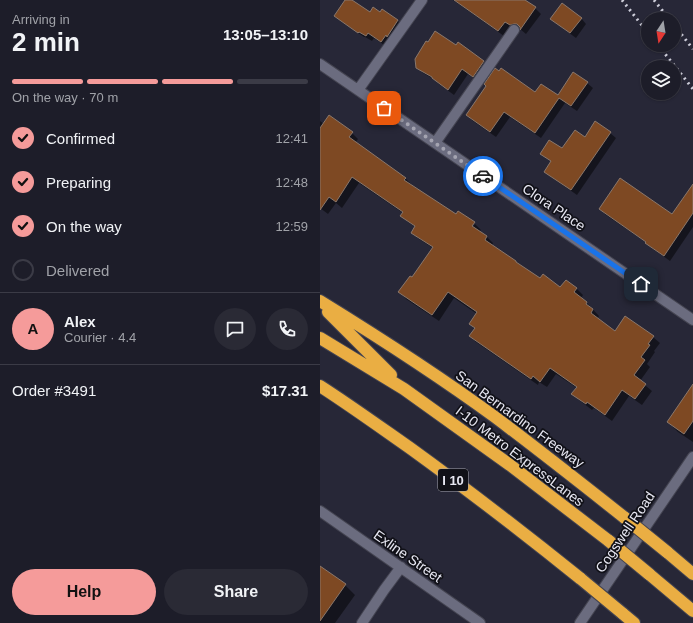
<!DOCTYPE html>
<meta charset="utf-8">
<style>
:root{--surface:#1d1d29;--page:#2a2a35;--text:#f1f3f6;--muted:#a0a2a8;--line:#3b3b46;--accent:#f59b9a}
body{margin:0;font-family:Helvetica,sans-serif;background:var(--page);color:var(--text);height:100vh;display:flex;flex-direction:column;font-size:15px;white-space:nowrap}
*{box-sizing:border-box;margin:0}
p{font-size:13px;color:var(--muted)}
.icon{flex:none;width:22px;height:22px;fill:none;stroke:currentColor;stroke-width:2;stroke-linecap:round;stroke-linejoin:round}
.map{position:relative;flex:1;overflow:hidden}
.details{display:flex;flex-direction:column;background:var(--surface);width:320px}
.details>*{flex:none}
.needle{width:26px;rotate:192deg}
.tools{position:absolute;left:321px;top:12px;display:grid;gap:8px}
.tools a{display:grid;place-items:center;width:40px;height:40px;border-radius:50%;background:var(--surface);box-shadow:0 1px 3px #0004,0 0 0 1px var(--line);font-size:20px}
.pin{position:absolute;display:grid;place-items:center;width:34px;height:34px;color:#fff;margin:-17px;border-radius:8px;box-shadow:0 2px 6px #0006}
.courier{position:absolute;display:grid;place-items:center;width:40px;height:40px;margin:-20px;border:3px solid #1a73e8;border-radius:50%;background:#fff;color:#222;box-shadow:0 1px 5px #0007}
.headline em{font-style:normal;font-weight:700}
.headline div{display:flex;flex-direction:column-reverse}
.headline{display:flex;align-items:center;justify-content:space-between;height:68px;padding:0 12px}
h1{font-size:26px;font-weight:700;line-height:30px}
.bar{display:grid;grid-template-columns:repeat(4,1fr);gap:6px 4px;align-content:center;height:48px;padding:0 12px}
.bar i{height:5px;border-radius:3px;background:var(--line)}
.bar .on{background:var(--accent)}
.bar p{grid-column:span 4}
.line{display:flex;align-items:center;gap:10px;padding:0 12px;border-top:1px solid var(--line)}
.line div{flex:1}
.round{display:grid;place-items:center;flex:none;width:42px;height:42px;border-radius:21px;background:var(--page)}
ol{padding:0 12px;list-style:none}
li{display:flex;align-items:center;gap:12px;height:44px}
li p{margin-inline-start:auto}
li .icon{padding:4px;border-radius:50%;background:var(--accent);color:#111;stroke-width:4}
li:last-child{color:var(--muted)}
li i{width:22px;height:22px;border:2px solid var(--line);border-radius:50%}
.action{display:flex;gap:8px;margin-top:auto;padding:8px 12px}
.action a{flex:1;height:46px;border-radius:24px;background:var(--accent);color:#111;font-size:16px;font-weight:700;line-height:46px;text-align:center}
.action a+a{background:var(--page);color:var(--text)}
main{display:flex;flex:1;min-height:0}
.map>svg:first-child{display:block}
.shadow{fill:#0007}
.building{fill:#7e4923;stroke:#8a776b}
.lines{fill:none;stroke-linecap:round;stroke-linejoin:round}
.minor-casing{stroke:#444451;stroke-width:12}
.highway-casing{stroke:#444451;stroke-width:14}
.minor{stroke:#6b6c7f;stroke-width:10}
.highway{stroke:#eaae43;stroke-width:12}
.rail{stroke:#cdcdd9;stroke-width:3;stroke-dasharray:2 4;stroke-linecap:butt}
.highway-bridge-casing{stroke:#444451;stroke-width:14;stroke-linecap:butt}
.highway-bridge{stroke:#eaae43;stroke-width:12}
.done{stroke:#a4a4b1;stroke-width:4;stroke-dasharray:0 7.2}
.route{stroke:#1a73e8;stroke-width:5}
.labels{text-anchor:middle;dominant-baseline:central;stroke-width:3.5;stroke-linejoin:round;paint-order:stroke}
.shield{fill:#111118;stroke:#a7a7b1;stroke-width:1}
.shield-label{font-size:13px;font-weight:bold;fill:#e7e7f2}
.street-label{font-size:14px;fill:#e7e7f2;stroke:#111118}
</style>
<main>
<section class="details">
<div class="headline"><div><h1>2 min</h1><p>Arriving in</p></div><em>13:05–13:10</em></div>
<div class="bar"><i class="on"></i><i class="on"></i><i class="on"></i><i></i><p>On the way · 70 m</p></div>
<ol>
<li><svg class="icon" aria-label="check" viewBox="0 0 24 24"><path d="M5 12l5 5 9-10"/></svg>Confirmed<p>12:41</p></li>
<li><svg class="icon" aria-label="check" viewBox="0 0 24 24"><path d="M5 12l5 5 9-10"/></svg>Preparing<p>12:48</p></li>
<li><svg class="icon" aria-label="check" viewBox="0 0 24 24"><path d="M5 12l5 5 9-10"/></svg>On the way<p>12:59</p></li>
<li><i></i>Delivered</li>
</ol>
<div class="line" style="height:72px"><b class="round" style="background:var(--accent);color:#111">A</b><div><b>Alex</b><p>Courier · 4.4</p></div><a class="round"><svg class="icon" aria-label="chat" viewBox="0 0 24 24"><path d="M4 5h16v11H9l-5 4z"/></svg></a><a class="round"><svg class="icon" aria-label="phone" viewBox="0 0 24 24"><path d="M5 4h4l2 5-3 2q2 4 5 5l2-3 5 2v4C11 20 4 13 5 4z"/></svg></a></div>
<div class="line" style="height:52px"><div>Order #3491</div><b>$17.31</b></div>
<div class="action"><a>Help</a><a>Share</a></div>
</section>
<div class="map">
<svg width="373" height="623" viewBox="0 0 373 623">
<rect width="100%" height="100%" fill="#272737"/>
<path class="shadow" d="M26,0H30L50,13L60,14L63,11L78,21L83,27L67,47L54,38L52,41L45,37H44L21,21L15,15Z
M133,0H203L215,8L221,14L206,34L200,29L184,36Z
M261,18L266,24L256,38L237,24L232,19Z
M138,44L164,62L169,67L159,82L148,74L134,95L119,84L115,80L103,73L97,67L136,47Z
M267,83L273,88L257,111L245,103L221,138L190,117L176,137L153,121L147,115L215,94L238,96Z
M0,121L4,124L32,133L38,139L35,143L85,178L92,185H91L136,216L153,223L150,230L155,224L161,230L159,232L167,237L173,243L172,246L221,279L241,288L246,281L257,289L263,295L261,298L266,302L279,316L277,319L295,332L333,337L340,343L334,351L335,352L327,364L330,367L320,381L332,391L322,405L309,396L292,421L274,408L272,410L259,400L253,394L257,388L236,374L227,387L219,382L218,385L156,342L150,336L155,329L150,324L157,314L134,298L119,321L86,299L80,292L92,279L113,248L99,239L92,232L96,227L88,222L82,216L83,213L39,183L22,208L16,203L8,214L0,208Z
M290,133L296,138L257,195L231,177L226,172L232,162L221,153L242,150L265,138Z
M373,201V227L350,261L332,248L327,243L286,215L280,209L352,215Z
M373,386V442L358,432L348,422Z
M0,567L25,585L35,595L15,623H0Z"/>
<path class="building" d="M25,0H32L50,12L53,7L60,12L62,9L78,20L67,37L66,35L61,42L48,33L46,36L39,32L38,33L14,16Z
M134,0H205L216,7L200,30V27L197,24H194L190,25L185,22L178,31Z
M242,3L262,18L250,33L230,19Z
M115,31L136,45L138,42L164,61L153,77L142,69L128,90L112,78V77L96,68L95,59L106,41L108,42Z
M175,68L179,71L181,68L215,92L221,84L238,95L253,72L268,82L251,106L239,98L215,133L184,112L170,132L146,115L166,86L164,84Z
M9,115L33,132L29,137L86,178L84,180L136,214L138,211L155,222L152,226L167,236L165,240L196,261V262L220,278L223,274L240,287L246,280L257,288L254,292L267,302L266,304L273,309L271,313L295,331L305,316L334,336L328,344L330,345L321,357L325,360L314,375L326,384L315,399L302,390L285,415L267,402L266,404L251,394L257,387L230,368L220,382L213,376L211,379L149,336L155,328L149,324L157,312L128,292L112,315L78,292L90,276L92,277L113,247L91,233L95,226L80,216L83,212L32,177L16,202L9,197L0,210V128Z
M275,121L291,132L251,190L224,172L231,161L220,154L229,140L242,148L255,130L265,137Z
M300,178L352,214L373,184V213L344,256L325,243L326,242L279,209Z
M373,384V421L364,434L347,422Z
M0,566L26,584L0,621Z"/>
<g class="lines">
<g class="minor-casing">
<path id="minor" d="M0,64L373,320
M38,90L102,0
M115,143L194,30
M0,511L160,623
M42,623L64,590L81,567
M260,623L373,457"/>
</g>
<g class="highway-casing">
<path id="highway" d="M0,301C60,338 119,376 175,417C219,450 262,484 305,518
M8,312L71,375
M0,338L84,389L190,465L289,541
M0,386C31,406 60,427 90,448C148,490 205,534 261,579
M347,552L373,574
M329,574L373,611
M302,613L314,623"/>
</g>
<use href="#minor" class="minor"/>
<use href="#highway" class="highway"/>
<path class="rail" d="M302,0L328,33
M334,0L349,19
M354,25L373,49
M338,45L373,89"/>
<g class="highway-bridge-casing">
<path id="highway-bridge" d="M305,518L347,552
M289,541L329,574
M261,579L302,613"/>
</g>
<use href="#highway-bridge" class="highway-bridge"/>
</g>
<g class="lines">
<path class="done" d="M64,108L163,176"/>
<path class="route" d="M163,176L321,284"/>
</g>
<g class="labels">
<rect class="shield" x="118" y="469" width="30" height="22" rx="3"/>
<g class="shield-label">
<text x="133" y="480">I 10</text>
</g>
<g class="street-label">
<text transform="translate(234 207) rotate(34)">Clora Place</text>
<text transform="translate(200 419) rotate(36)">San Bernardino Freeway</text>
<text transform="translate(200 456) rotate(37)">I-10 Metro ExpressLanes</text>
<text transform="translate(305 532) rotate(-56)">Cogswell Road</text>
<text transform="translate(88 556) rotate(35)">Exline Street</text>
</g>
</g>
</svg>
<div class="tools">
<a><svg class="needle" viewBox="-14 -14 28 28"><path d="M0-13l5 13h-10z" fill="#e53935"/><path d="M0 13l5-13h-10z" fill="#a0a2a8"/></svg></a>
<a><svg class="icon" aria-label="layers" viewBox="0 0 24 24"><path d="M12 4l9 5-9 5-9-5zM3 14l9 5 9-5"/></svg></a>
</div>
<div class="pin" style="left:64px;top:108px;background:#ea580c"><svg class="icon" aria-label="bag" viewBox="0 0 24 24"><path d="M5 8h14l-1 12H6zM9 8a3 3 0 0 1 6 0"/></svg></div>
<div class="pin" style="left:321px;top:284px;background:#1f2937"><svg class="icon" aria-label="home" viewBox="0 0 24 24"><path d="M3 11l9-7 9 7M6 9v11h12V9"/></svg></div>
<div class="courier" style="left:163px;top:176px"><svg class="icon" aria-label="car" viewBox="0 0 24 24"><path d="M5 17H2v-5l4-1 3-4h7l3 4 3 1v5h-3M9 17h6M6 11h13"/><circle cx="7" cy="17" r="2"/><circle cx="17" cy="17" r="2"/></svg></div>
</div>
</main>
